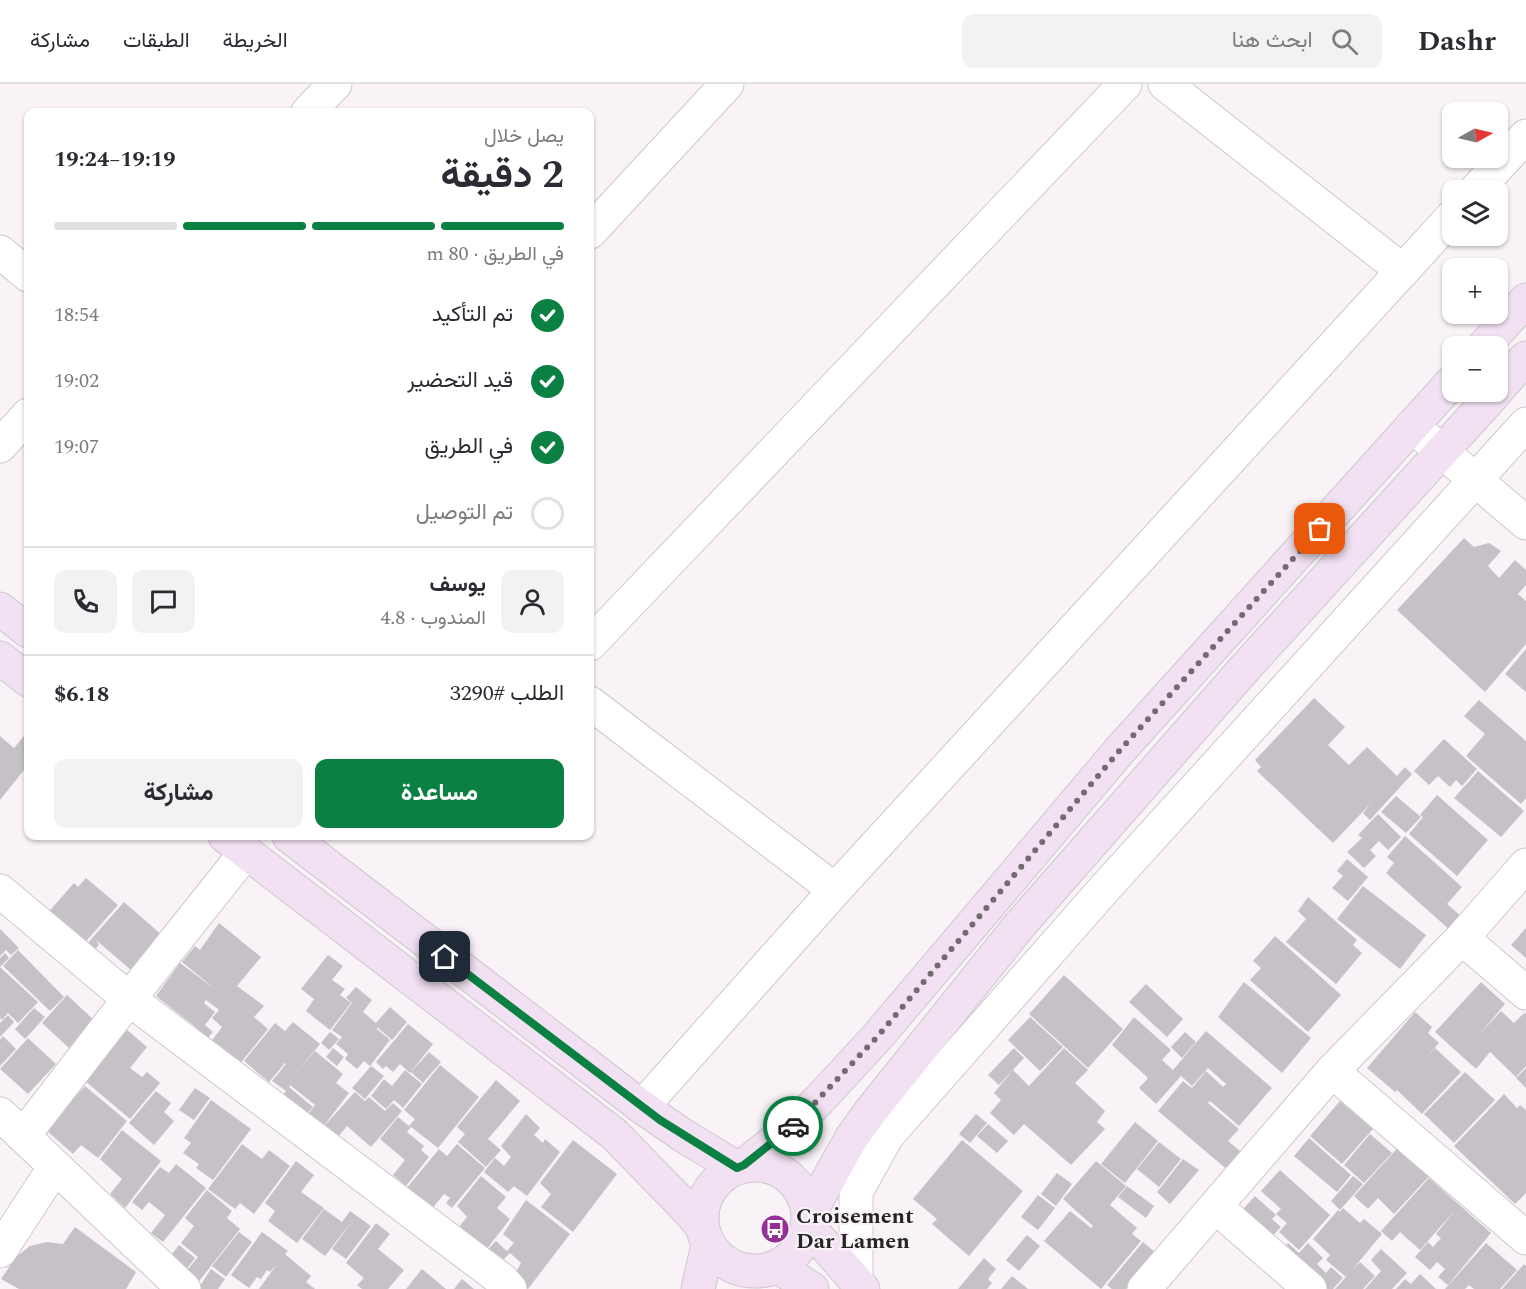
<!DOCTYPE html>
<html lang="ar">
<meta charset="utf-8">
<style>
:root{--surface:#fff;--page:#f2f2f3;--text:#2b2b33;--muted:#7c7c81;--line:#e1e1e2;--accent:#0b8043}
body{margin:0;font-family:Spectral,Vazirmatn,serif;background:var(--page);color:var(--text);direction:rtl;height:100vh;display:flex;flex-direction:column;font-size:22px;white-space:nowrap}
*{box-sizing:border-box;margin:0}
p{font-size:20px;color:var(--muted)}
.icon{flex:none;width:33px;height:33px;fill:none;stroke:currentColor;stroke-width:2;stroke-linecap:round;stroke-linejoin:round}
.map{position:relative;flex:1;overflow:hidden;direction:ltr}
.sheet{position:absolute;left:24px;top:24px;width:570px;height:732px;display:flex;flex-direction:column;background:var(--surface);border-radius:12px;box-shadow:0 2px 4px #0004;direction:rtl}
.sheet>*{flex:none}
.needle{width:39px;rotate:82deg}
.tools{position:absolute;left:1442px;top:18px;display:grid;gap:12px}
.tools a{display:grid;place-items:center;width:66px;height:66px;border-radius:12px;background:var(--surface);box-shadow:0 2px 4px #0004;font-size:30px}
.pin{position:absolute;display:grid;place-items:center;width:51px;height:51px;color:#fff;margin:-26px;border-radius:12px;box-shadow:0 3px 9px #0006}
.courier{position:absolute;display:grid;place-items:center;width:60px;height:60px;margin:-30px;border:4px solid #0b8043;border-radius:50%;background:#fff;color:#222;box-shadow:0 2px 8px #0007}
.summary em{font-style:normal;font-weight:700}
.summary div{display:flex;flex-direction:column-reverse}
.summary{display:flex;align-items:center;justify-content:space-between;height:102px;padding:0 30px}
h1{font-size:39px;font-weight:700;line-height:45px}
.bar{display:grid;grid-template-columns:repeat(4,1fr);gap:9px 6px;align-content:center;height:72px;padding:0 30px}
.bar i{height:8px;border-radius:4px;background:var(--line)}
.bar .on{background:var(--accent)}
.bar p{grid-column:span 4}
.line{display:flex;align-items:center;gap:15px;padding:0 30px;border-top:2px solid var(--line)}
.line div{flex:1}
.round{display:grid;place-items:center;flex:none;width:63px;height:63px;border-radius:12px;background:var(--page)}
ol{padding:0 30px;list-style:none}
li{display:flex;align-items:center;gap:18px;height:66px}
li p{margin-inline-start:auto}
li .icon{padding:6px;border-radius:50%;background:var(--accent);color:#fff;stroke-width:4}
li:last-child{color:var(--muted)}
li i{width:33px;height:33px;border:3px solid var(--line);border-radius:50%}
.primary-button{display:flex;gap:12px;margin-top:auto;padding:12px 30px}
.primary-button a{flex:1;height:69px;border-radius:12px;background:var(--accent);color:#fff;font-size:24px;font-weight:700;line-height:69px;text-align:center}
.primary-button a+a{background:var(--page);color:var(--text)}
header{display:flex;align-items:center;gap:36px;box-sizing:border-box;height:84px;padding:0 30px;background:var(--surface);border-bottom:2px solid var(--line)}
header strong{font-size:28px}
nav{display:flex;gap:33px;margin-inline-start:auto;font-size:21px}
.search{width:420px;height:54px;background:var(--page);display:flex;align-items:center;gap:15px;box-sizing:border-box;padding:0 21px;border-radius:12px;color:var(--muted);font-size:22px}
.map>svg:first-child{display:block}
.building{fill:#c6c1c6}
.lines{fill:none;stroke-linecap:round;stroke-linejoin:round}
.street-casing{stroke:#cdc8cd;stroke-width:35}
.secondary-casing{stroke:#cdc8cd;stroke-width:35}
.street{stroke:#fff;stroke-width:33}
.secondary{stroke:#f2e1f2;stroke-width:33}
.done{stroke:#706c70;stroke-width:6;stroke-dasharray:0 10.8}
.route{stroke:#0b8043;stroke-width:8}
.labels{text-anchor:middle;dominant-baseline:central;stroke-width:4.5;stroke-linejoin:round;paint-order:stroke}
.poi-label{font-size:22px;font-weight:bold;fill:#262426;stroke:#f9f3f8;text-anchor:start}
</style>
<header>
<strong>Dashr</strong>
<div class="search"><svg class="icon" aria-label="search" viewBox="0 0 24 24"><circle cx="10" cy="10" r="6"/><path d="M15 15l6 6"/></svg>ابحث هنا</div>
<nav><a>الخريطة</a><a>الطبقات</a><a>مشاركة</a></nav>
</header>
<div class="map">
<svg width="1526" height="1205" viewBox="0 0 1526 1205">
<rect width="100%" height="100%" fill="#f9f3f8"/>
<path class="building" d="M1464,454L1474,463L1489,459L1501,467L1488,482L1499,494L1515,476L1526,486V501L1518,510L1526,517V560L1485,608L1397,526Z
M1526,565V608L1505,590Z
M1314,614L1345,643L1328,661L1349,681L1367,663L1397,692L1405,683L1412,690L1370,736L1363,729L1372,718L1333,759L1257,687L1261,683L1255,676Z
M1479,616L1526,657V714L1521,720L1466,672L1485,650L1464,632Z
M28,647V681L0,716V652L14,664Z
M1444,655L1477,685L1462,702L1456,696L1450,703L1438,692L1429,701L1414,687Z
M1478,687L1524,727L1501,753L1454,714Z
M1437,711L1488,756L1457,792L1409,750L1423,733L1420,731Z
M1396,712L1421,733L1406,749L1381,728Z
M1378,730L1401,753L1388,766L1379,757L1370,766L1376,772L1364,784L1347,768L1362,754L1358,751Z
M1405,752L1462,803L1447,820L1463,834L1451,847L1386,789L1394,779L1387,773Z
M1347,775L1368,793L1348,817L1332,804L1343,792L1337,787Z
M86,794L118,821L80,864L45,832L74,799L78,803Z
M1363,802L1426,851L1400,885L1337,835Z
M1308,813L1357,856L1353,861L1362,869L1336,900L1286,858L1306,835L1298,827Z
M124,818L163,852L132,887L96,856L99,861L92,869L85,862Z
M219,839L261,873L237,902L264,922L254,933L268,945L235,986L207,963L222,943L212,934L219,926L206,916L204,919L215,928L205,941L213,948L202,961L190,952L197,944L156,912L180,879L215,905L182,878L195,862L200,866Z
M1526,844V874L1511,861Z
M0,845L19,864L11,871L6,866L0,872Z
M1275,852L1341,911L1308,948L1250,896L1261,884L1253,877Z
M18,866L64,913L50,927L3,882Z
M5,869L9,874L0,883L38,918L18,939L8,929L2,936L0,934V874Z
M328,871L343,882L332,896L345,905L340,911L351,919L330,946L306,927L314,915L301,905Z
M1064,891L1123,945L1088,984L1029,930Z
M1244,898L1311,954L1282,989L1218,933Z
M1481,898L1505,920L1478,952L1501,927L1514,939L1524,929L1526,930V982L1516,993L1490,968L1476,985L1435,948Z
M1146,900L1183,935L1167,953L1129,918Z
M356,903L372,916L363,928L376,939L390,923L407,938L392,956L378,944L380,941L374,948L377,945L390,956L370,982L364,977L357,985L345,975L348,970L336,960L342,953L332,946L352,919L346,914Z
M67,911L95,937L70,965L42,939Z
M34,924L45,933L25,955L15,945Z
M1415,928L1432,943L1428,949L1439,959L1420,980L1435,964L1461,988L1422,1030L1397,1006L1395,1008L1367,984Z
M8,931L14,938L0,953V939Z
M1030,933L1063,963L1040,987L1008,956Z
M1134,933L1171,966L1162,976L1173,986L1206,947L1272,1004L1239,1042L1210,1017L1208,1019L1239,1045L1228,1057L1245,1071L1230,1088L1158,1027L1183,997L1192,1004L1206,987L1223,1003L1226,1000L1208,984L1192,1002L1181,992L1156,1020L1139,1004L1148,994L1112,961Z
M293,938L320,960L296,989L315,967L343,990L336,999L349,1009L320,1047L304,1036L315,1021L290,1001L289,1003L313,1023L299,1039L276,1020L286,1007L272,997L286,980L291,984L285,979L269,998L244,977L275,939L285,947Z
M408,940L433,960L410,989L400,980L393,988L386,982L383,985L376,978Z
M127,946L147,963L130,984L142,993L147,988L160,999L130,1035L85,997Z
M330,948L339,955L329,966L321,959Z
M1185,948L1196,958L1182,974L1171,963Z
M3,952L16,965L0,982V956Z
M28,954L56,980L28,1010L0,985Z
M333,964L344,973L337,982L326,973Z
M1014,964L1024,974L999,1001L988,991Z
M1064,964L1088,986L1075,999L1105,1027L1097,1038L1105,1045L1071,1081L1024,1040L1014,1051L990,1029L1001,1016L994,1009L1013,986L1029,1002Z
M429,968L441,978L423,999L411,988Z
M440,981L479,1013L438,1064L411,1043L407,1048L424,1062L421,1066L429,1073L406,1102L393,1091L405,1076L380,1055L398,1033L409,1042L415,1035L404,1026Z
M371,982L384,992L365,1015L352,1004Z
M1526,984V1004L1516,994Z
M405,986L422,1000L403,1024L394,1016L386,1025L371,1012L384,995L392,1002Z
M1465,988L1495,1016L1454,1059L1424,1030Z
M496,996L520,1017L488,1055L501,1066L486,1083L458,1058L465,1050L457,1043Z
M85,1002L127,1037L98,1074L81,1061L73,1070L46,1046Z
M195,1004L210,1014L194,1036L179,1026Z
M156,1007L171,1019L164,1028L174,1037L154,1061L129,1039Z
M355,1008L365,1017L369,1013L385,1027L393,1019L402,1027L371,1063L347,1042L338,1053L325,1041Z
M1504,1010L1517,1024L1520,1021L1526,1026V1109L1515,1120L1454,1062Z
M211,1016L251,1045L213,1096L196,1084L199,1080L183,1069L191,1059L184,1054Z
M1340,1017L1373,1045L1342,1080L1310,1052Z
M526,1030L540,1044L534,1051L543,1059L545,1055L560,1068L527,1112L514,1102L508,1108L484,1088L495,1074L504,1082L511,1073L501,1062Z
M976,1030L987,1039L970,1059L959,1050Z
M1135,1038L1158,1057L1125,1099L1101,1080Z
M988,1040L1008,1057L997,1069L977,1052Z
M122,1046L161,1077L125,1124L110,1110L122,1095L100,1075Z
M1370,1050L1392,1069L1364,1099L1344,1081Z
M1309,1054L1351,1091L1337,1108L1294,1072Z
M573,1056L617,1090L573,1148L541,1123L551,1110L540,1099Z
M962,1056L1023,1107L969,1172L932,1140L937,1135L913,1115Z
M1159,1058L1181,1075L1159,1103L1137,1085Z
M1403,1058L1434,1087L1394,1130L1378,1114L1368,1125L1354,1112Z
M242,1060L262,1075L269,1066L290,1082L254,1130L240,1119L235,1125L208,1105Z
M457,1060L485,1084L452,1124L446,1119L450,1114L444,1110L431,1126L406,1105L439,1065L447,1072Z
M1183,1075L1199,1086L1170,1120L1157,1108Z
M296,1077L314,1091L301,1108L324,1124L297,1159L268,1137L275,1127L265,1119Z
M1096,1077L1126,1102L1110,1121L1137,1144L1132,1150L1141,1157L1101,1205L1044,1157L1070,1127L1091,1144L1093,1142L1063,1115Z
M176,1080L206,1104L163,1158L151,1149L165,1131L149,1118L142,1126L132,1118L160,1083L169,1089Z
M1280,1086L1330,1131L1299,1166L1279,1148L1287,1139L1276,1130L1281,1125L1261,1107Z
M1057,1089L1072,1100L1056,1122L1041,1110Z
M481,1092L506,1113L497,1124L510,1135L479,1175L451,1153L467,1133L457,1122Z
M1353,1092L1363,1100L1340,1126L1331,1117Z
M1429,1094L1491,1149L1448,1201L1438,1193L1445,1185L1437,1178L1430,1186L1415,1173L1428,1158L1433,1163L1441,1154L1436,1150L1456,1125L1420,1166L1400,1148L1392,1157L1381,1147Z
M1127,1102L1154,1122L1146,1134L1118,1113Z
M207,1106L232,1127L227,1134L240,1145L196,1201L183,1191L198,1173L181,1159L194,1142L185,1134Z
M1038,1111L1055,1124L1038,1146L1021,1133Z
M1255,1112L1276,1131L1272,1135L1281,1143L1265,1160L1236,1133Z
M526,1116L570,1150L528,1205L514,1192L521,1179L510,1169L499,1180L485,1168L496,1157L507,1167L514,1159L503,1150Z
M1343,1124L1360,1139L1364,1135L1382,1150L1352,1186L1360,1178L1375,1192L1363,1205H1335L1346,1193L1326,1176L1330,1171L1313,1155L1338,1126L1340,1128Z
M324,1125L342,1138L350,1127L371,1142L346,1175L332,1165L355,1133L325,1172L302,1155Z
M376,1139L390,1150L378,1165L404,1186L388,1205H362L357,1201L364,1194L346,1179Z
M75,1143L136,1188L126,1205H19L1,1195L16,1173L30,1162L47,1158L63,1160Z
M239,1148L252,1158L226,1193L212,1182Z
M262,1148L288,1167L285,1170L311,1192L306,1198L315,1205H259L277,1180L270,1188L267,1186L261,1195L257,1193L249,1204L231,1191Z
M1027,1151L1040,1162L1019,1187L1006,1176Z
M1143,1158L1156,1169L1126,1205H1112L1107,1201Z
M1288,1159L1299,1169L1308,1159L1323,1174L1317,1180L1326,1189L1331,1183L1343,1194L1333,1205H1313L1277,1171Z
M1486,1159L1517,1186L1500,1205H1474L1469,1201L1465,1205H1445Z
M179,1161L195,1174L185,1187L169,1174Z
M1381,1165L1407,1189L1392,1205H1365L1381,1187L1371,1176Z
M984,1174L996,1185L988,1195L992,1199L987,1205H958Z
M1524,1180L1526,1182V1205H1502Z
M211,1185L225,1195L218,1205H198Z
M422,1185L446,1205H406Z
M1420,1190L1436,1205H1396L1405,1195L1411,1200Z
M1012,1192L1028,1205H1001Z
M462,1195L474,1205H454Z"/>
<g class="lines">
<g class="street-casing">
<path id="street" d="M1165,0L1403,187
M308,28L335,0
M1476,106L1526,52
M590,148L727,0
M0,168L28,191
M1412,342L1526,439
M0,362L28,331
M590,560L1125,0
M590,619L835,806
M0,807L129,915L502,1196L510,1205
M1462,854L1526,909
M1332,987L1526,1154
M642,1023L835,806L1452,133
M0,1030L184,1205
M23,1052L129,915L246,768
M1216,1123L1310,1205
M0,1167L54,1084
M856,1198V1108L887,1052L1106,803L1526,340
M1144,1205L1332,987L1462,854L1526,781"/>
</g>
<g class="secondary-casing">
<path id="secondary" d="M1484,262L1526,216
M1497,306L1526,274
M0,525L28,547
M0,574L28,596
M225,752L614,1050L690,1128L703,1144
M289,752L642,1023L684,1052L737,1084
M702 1134a53 53 0 1 1 106 0a53 53 0 1 1-106 0Z
M744,1081L786,1048L820,1015L878,952L1120,666L1452,298
M808,1132L852,1053L870,1028L1019,842L1245,584L1496,308
M807,1141L863,1205
M777,1182L812,1205
M698,1205L708,1161"/>
</g>
<use href="#street" class="street"/>
<use href="#secondary" class="secondary"/>
</g>
<g class="lines">
<path class="done" d="M793,1042L878,952L1120,666L1320,445"/>
<path class="route" d="M445,873L660,1036L737,1084L744,1081L793,1042"/>
</g>
<defs>
<g id="bus-disc" transform="scale(1.5)"><circle r="9.5" fill="#943197" stroke="#f9f3f8"/><path d="M-5-6H5V4H4V6H2V4H-2V6H-4V4H-5ZM-3.5-4V0h7V-4ZM-3.5 1.2v1.5H-2V1.2ZM2 1.2v1.5H3.5V1.2Z" fill="#fff"/></g>
</defs>
<g fill-rule="evenodd">
<use href="#bus-disc" x="775" y="1145"/>
</g>
<g class="labels">
<g class="poi-label">
<text x="796" y="1132">Croisement<tspan x="796" dy="25">Dar Lamen</tspan></text>
</g>
</g>
</svg>
<div class="tools">
<a><svg class="needle" viewBox="-14 -14 28 28"><path d="M0-13l5 13h-10z" fill="#e53935"/><path d="M0 13l5-13h-10z" fill="#7c7c81"/></svg></a>
<a><svg class="icon" aria-label="layers" viewBox="0 0 24 24"><path d="M12 4l9 5-9 5-9-5zM3 14l9 5 9-5"/></svg></a>
<a>+</a>
<a>−</a>
</div>
<div class="pin" style="left:1320px;top:445px;background:#ea580c"><svg class="icon" aria-label="bag" viewBox="0 0 24 24"><path d="M5 8h14l-1 12H6zM9 8a3 3 0 0 1 6 0"/></svg></div>
<div class="pin" style="left:445px;top:873px;background:#1f2937"><svg class="icon" aria-label="home" viewBox="0 0 24 24"><path d="M3 11l9-7 9 7M6 9v11h12V9"/></svg></div>
<div class="courier" style="left:793px;top:1042px"><svg class="icon" aria-label="car" viewBox="0 0 24 24"><path d="M5 17H2v-5l4-1 3-4h7l3 4 3 1v5h-3M9 17h6M6 11h13"/><circle cx="7" cy="17" r="2"/><circle cx="17" cy="17" r="2"/></svg></div>
<section class="sheet">
<div class="summary"><div><h1>2 دقيقة</h1><p>يصل خلال</p></div><em>19:19–19:24</em></div>
<div class="bar"><i class="on"></i><i class="on"></i><i class="on"></i><i></i><p>في الطريق · 80 m</p></div>
<ol>
<li><svg class="icon" aria-label="check" viewBox="0 0 24 24"><path d="M5 12l5 5 9-10"/></svg>تم التأكيد<p>18:54</p></li>
<li><svg class="icon" aria-label="check" viewBox="0 0 24 24"><path d="M5 12l5 5 9-10"/></svg>قيد التحضير<p>19:02</p></li>
<li><svg class="icon" aria-label="check" viewBox="0 0 24 24"><path d="M5 12l5 5 9-10"/></svg>في الطريق<p>19:07</p></li>
<li><i></i>تم التوصيل</li>
</ol>
<div class="line" style="height:108px"><a class="round"><svg class="icon" aria-label="person" viewBox="0 0 24 24"><circle cx="12" cy="8" r="4"/><path d="M4 21q1-7 8-7t8 7"/></svg></a><div><b>يوسف</b><p>المندوب · 4.8</p></div><a class="round"><svg class="icon" aria-label="chat" viewBox="0 0 24 24"><path d="M4 5h16v11H9l-5 4z"/></svg></a><a class="round"><svg class="icon" aria-label="phone" viewBox="0 0 24 24"><path d="M5 4h4l2 5-3 2q2 4 5 5l2-3 5 2v4C11 20 4 13 5 4z"/></svg></a></div>
<div class="line" style="height:78px"><div>الطلب #3290</div><b>$6.18</b></div>
<div class="primary-button"><a>مساعدة</a><a>مشاركة</a></div>
</section>
</div>
